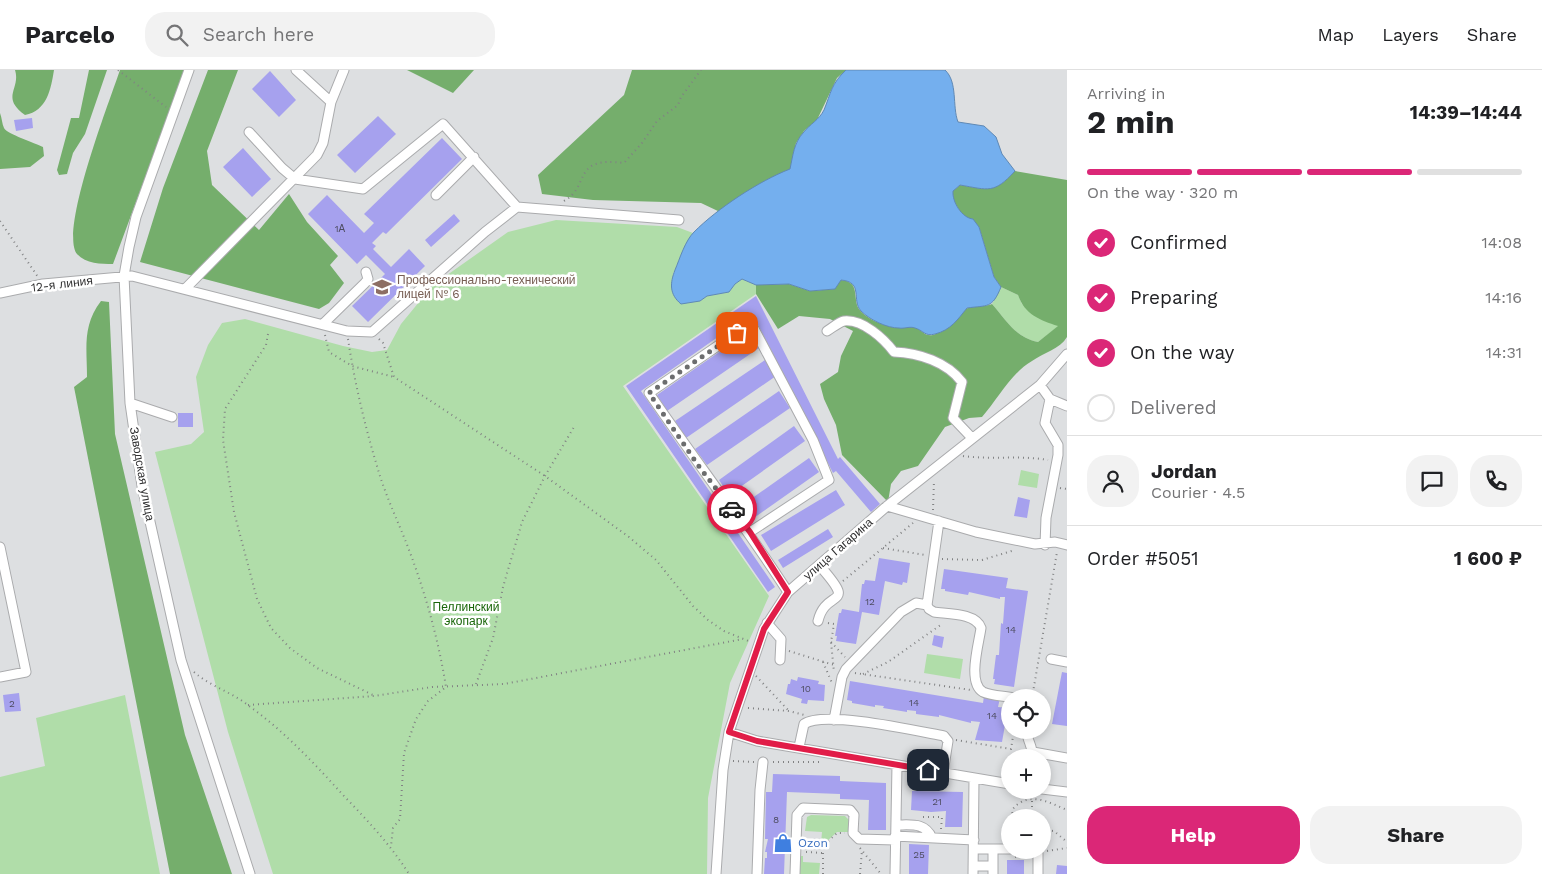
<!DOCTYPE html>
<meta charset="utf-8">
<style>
:root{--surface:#fff;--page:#f2f2f2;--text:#202124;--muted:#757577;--line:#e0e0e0;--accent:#db2777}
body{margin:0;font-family:"Work Sans",sans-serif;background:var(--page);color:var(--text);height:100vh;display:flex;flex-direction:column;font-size:19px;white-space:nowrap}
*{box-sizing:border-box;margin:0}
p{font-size:16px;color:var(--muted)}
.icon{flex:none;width:28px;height:28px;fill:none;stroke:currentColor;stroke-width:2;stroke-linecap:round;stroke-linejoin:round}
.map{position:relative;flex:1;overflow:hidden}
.panel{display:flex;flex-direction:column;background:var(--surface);width:475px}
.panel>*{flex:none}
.buttons{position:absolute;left:1001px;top:619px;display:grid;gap:10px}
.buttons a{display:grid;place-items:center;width:50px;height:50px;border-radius:50%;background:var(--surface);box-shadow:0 2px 8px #0003;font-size:25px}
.pin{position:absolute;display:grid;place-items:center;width:42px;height:42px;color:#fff;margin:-21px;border-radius:10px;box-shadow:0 2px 8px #0006}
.courier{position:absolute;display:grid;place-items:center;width:50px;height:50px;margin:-25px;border:4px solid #e11d48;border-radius:50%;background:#fff;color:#222;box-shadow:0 1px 6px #0007}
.overview em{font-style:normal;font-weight:700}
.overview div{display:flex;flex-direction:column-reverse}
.overview{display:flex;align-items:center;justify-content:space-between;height:85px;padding:0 20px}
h1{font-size:32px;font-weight:700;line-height:38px}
.bar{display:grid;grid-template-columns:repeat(4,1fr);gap:8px 5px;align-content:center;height:60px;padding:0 20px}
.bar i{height:6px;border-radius:4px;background:var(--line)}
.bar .on{background:var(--accent)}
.bar p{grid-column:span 4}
.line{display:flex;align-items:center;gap:12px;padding:0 20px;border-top:1px solid var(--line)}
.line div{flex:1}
.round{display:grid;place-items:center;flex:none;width:52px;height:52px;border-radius:20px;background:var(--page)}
ol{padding:0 20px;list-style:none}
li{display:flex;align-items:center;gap:15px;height:55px}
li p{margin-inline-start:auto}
li .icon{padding:5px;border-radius:50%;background:var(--accent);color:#fff;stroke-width:4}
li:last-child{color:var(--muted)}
li i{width:28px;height:28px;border:2px solid var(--line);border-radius:50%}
.button{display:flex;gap:10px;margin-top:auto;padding:10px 20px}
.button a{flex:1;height:58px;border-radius:20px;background:var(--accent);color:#fff;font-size:20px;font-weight:700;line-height:58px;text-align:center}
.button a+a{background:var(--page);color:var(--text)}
header{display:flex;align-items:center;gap:30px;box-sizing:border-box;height:70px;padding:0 25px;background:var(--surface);border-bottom:1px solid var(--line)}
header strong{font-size:24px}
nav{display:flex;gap:28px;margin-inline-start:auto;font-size:18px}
.search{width:350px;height:45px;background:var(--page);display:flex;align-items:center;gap:12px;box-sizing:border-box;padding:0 18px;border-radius:20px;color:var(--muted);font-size:19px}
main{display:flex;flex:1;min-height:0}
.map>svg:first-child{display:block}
.green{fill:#b0dda9}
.forest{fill:#75ae6c}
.water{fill:#74afee;stroke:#5f89b5}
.building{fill:#a6a1ee}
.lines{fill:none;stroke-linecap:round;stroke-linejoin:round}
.minor-casing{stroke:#aaabad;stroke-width:11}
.path{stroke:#818283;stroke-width:2;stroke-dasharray:1 4;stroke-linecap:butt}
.minor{stroke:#fff;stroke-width:9}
.done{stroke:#6c6d6e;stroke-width:5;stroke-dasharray:0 9}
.route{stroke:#e11d48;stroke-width:6}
.labels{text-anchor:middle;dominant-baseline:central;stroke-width:5;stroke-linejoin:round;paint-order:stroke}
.number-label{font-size:10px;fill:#4d4c60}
.education-label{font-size:12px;fill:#785e54;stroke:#fff;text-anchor:start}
.street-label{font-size:12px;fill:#2f2f30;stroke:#fff}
.park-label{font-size:12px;fill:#1a660a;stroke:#fff}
.shop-label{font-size:12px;fill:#366cbe;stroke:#fff;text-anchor:start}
</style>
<header>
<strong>Parcelo</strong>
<div class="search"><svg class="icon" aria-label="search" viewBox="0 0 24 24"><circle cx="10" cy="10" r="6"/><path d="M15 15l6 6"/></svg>Search here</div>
<nav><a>Map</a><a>Layers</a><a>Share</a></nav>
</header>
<main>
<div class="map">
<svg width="1067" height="804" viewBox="0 0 1067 804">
<rect width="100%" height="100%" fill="#dddfe1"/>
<path class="green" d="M556,150L677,157L693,163L673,204L700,231L707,226L729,222L735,214L742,209L756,215V224L623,316L769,526L730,613L708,728L707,804H273L228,662L155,382L191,374L204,362L196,307L208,275L222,253L245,249L343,276L372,282L387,280L401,254L433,215L508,162Z
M1001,217L1018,225L1022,234L1059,256L1038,272C1015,267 1007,251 992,234Z
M1021,400L1039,404L1037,418L1018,415Z
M927,584L963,589L960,609L924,603Z
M125,625L160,804H0V707L45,696L36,648Z
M811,745L845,746L850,751L849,762H837L825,773H821L822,762L805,761L807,747Z
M798,786H803V792L820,793L819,804H799Z"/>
<path class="forest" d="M15,0H54C51,19 47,41 25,45C0,27 21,19 15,0Z
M89,0H107L85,64L73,83L67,104L59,105L57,100L71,48H79Z
M120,0H185L113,194C101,194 86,194 77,184C59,161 110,30 120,0Z
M208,0H238L207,81L212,115L259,160L289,124L307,152L338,186L330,195L344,213L329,233L319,239L140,192L163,118Z
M407,0H474L453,23Z
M632,0H846L837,8L817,50L804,61L796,73L791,99L760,114L720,142L701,133L593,130L542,124L538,105L624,25Z
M0,43C2,48 2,54 4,58C7,64 35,73 43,77L44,86L30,97L0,99Z
M1015,101L1067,110V267C1060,279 1043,283 1032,291C1011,303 998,329 982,347L969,348L945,357L918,396L901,401L891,414L888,432L842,385L836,355L824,329L820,314L838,302L841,286L853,261L830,249L799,246L778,259L756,224V215L789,214L810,221L834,219L841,210C858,212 854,222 857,235C861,248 888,258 900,258C905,258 911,256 916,258C922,260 925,267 933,265C944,262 957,246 966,239C972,235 985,237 992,234C1007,251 1015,267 1038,272L1058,256C1040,250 1025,245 1018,225L1001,217L994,207L979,157L961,143L952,128L953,121L960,115C988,120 995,123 1015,101Z
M101,231L109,232L115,364L185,665L232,804H170L74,317L87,307C87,278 82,256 101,231Z"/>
<path class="water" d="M846,0H945C958,12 952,36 958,52L984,56L996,67L1002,84L1015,101C994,124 989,120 960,115L953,121C952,132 962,148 973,149L979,157L994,207L1001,217C992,239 988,235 967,238C958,249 951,260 935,264C925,267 923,260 915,258C910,256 904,259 899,258C887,258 870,250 861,241C851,230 864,212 841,210L835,219L810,221L789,214L756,215L742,209L735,214L729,222L707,226L700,231L681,234C669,224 670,213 675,200C680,188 685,171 694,162C718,138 759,111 790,99C793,85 794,73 803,63C810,54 819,50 824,40C831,23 831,14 846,0Z"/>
<path class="building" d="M270,1L296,30L279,47L252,19Z
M378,46L396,64L355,103L337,85Z
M32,48L33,58L16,61L14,50Z
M442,68L462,89L386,164L383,162L372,173L376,176L373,179L391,197L409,179L425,196L368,252L352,236L385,204L366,185L357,194L308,144L327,125L364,163L374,153L364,144Z
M243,78L271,109L252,127L223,97Z
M454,144L460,151L431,177L425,170Z
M756,226L838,389L840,387L880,434L871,442L836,401L833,403L752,243L641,321L775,517L768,522L626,316Z
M748,262L759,278L667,341L657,325Z
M765,290L776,306L686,368L675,351Z
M779,321L790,338L707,395L695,379Z
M178,343H193V357H178Z
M794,356L805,371L729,425L719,410Z
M809,388L819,402L751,450L741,436Z
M836,420L845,435L771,481L761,465Z
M1018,427L1030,430L1027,448L1014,446Z
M828,459L833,467L783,498L778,490Z
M879,488L910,493L907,513L903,512L902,515L885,511L879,545L862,542L856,574L836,571L837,566H835L839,543H841L842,539L859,542L862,514H864L865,510L875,511Z
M944,499L1008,508L1006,518L1028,521L1014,617L994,614L995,609H993L996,585H999L1001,553L1003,554L1005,527H1000V529L969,522L968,525L945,521V519H941Z
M934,565L944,567L942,578L932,575Z
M1062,602L1067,603V656L1052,654Z
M798,607L819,611L818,614L825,615L824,631L808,630L807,634L801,633L802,629L786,624L788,614H790L791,609L797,611Z
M850,611L983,633L984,626L1000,628L998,637L1008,638L1002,672L975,670L980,652L971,651V653L939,645V647L916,644V641L907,640V642L883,638L884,636L875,635V637L852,633V631L847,630Z
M19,623L21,641L5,642L3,625Z
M773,704L840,706V711L886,713V760H868L869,730L840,729V724L787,722L784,804H764L765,788H767V782H765L768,769H765L766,722H772Z
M912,721L963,722L962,757H945L946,741L931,742L911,740Z
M909,774L929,775L928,804H909Z
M1007,790H1024V804H1007Z
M1057,795L1067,796V804H1056Z"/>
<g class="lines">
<g class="minor-casing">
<path id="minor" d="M189,0L136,147L129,177L124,206L130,333L142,416L181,590L250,804
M296,0L331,32
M249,62L282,98L295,109L363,119L443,54L517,137
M436,125L474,87
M185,219L317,85L323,73L331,32L344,0
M0,223L43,214L132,206L347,261L372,262L485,162L517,137L679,150
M323,254L365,213L368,209L366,202
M827,261C832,258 839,252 844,251C863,249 884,269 894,282C919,283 947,292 962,312L953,348L972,368
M1040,315L1050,329L1045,353L1058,375V385L1046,448L1045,475
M1050,329L1067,336
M130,333L172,347
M887,436L976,462L1035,474L1055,472L1067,475
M750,462L829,410L813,370L751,253L649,323C695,390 744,454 788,522
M0,477L26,602L0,607
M927,535L939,451
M818,551C826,517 859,540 819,495
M767,553L781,569L780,590
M1051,589L1067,592
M834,650L842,607L846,599L901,542L916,533L927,535L929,539L934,542C948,544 976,543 981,558C979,573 967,613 983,622C991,626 1006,626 1014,628
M1027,660C1026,670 1034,677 1032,687
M729,662L757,671L1010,714
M799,677L804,654C824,640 917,661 944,666L948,671L943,703
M1033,682L1067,688
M1042,719L1067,722
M896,755C911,755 925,752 932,768
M895,766L974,770
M974,779H1010
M993,779V804
M1033,780L1038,783V804
M973,796H993
M716,804L723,700L729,662L764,559L788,522L887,436L1040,315L1067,284
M757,804L760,720L763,692
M795,804L797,745L803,738L850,740L854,745L853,763L859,769L895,770
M895,804L897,695
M973,804L974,709"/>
</g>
<path class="path" d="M118,0L166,37
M564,131C591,116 571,86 624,93L642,73L657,51L678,35L681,27L701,0
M0,151L38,207
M268,264L266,275L225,339L223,370L234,442L257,529L271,558L290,578L317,598L373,625
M325,265L329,282L352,296L394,307
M348,269C355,315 366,361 380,406C389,434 402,460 412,488C427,529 439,573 446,617L428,631L416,649L404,683L400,749L393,758L391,776
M379,269L383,273L394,307L545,406L629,467L656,490L693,536L708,550L724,561L751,572
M963,386C992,390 1021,385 1048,390
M1060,418L1067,419
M933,440L934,410
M883,478L925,485
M942,489L982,490L1015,480
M843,511L913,453
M828,553L834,554L831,572L834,602
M831,572L845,587
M789,581L834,595
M823,592L832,613
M194,602C211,617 232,622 249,636C284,661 314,693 343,725C367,750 390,774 409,804
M855,603L971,620
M863,604L888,592L942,554
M756,606L789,641
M476,614L493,568L503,517L522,452L545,406L574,357
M1032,628L1057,482
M248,635L374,626L432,617L504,614L743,569
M748,638L789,641L804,645
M956,670L1011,679L1014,660
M733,691L754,692
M773,692H821
M1032,721V748
M923,747H942L941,759
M1013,748L1012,740C1028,720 1048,732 1067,740
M1042,760L1054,761L1067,772
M860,778L881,804
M1047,781L1067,778
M806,782L823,783
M1015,787L1025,785
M823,804V776L837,763H845
M860,804L862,780"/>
<use href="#minor" class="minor"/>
</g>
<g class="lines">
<path class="done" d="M732,439L700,398L649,323L737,263"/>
<path class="route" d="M732,439L750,462L788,522L764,559L729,662L757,671L928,700"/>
</g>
<defs>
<g id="university-bare" transform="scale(1.5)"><path d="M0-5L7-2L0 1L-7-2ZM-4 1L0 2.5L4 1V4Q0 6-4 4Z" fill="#8d6e63" stroke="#fff" stroke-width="2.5" paint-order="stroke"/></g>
<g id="shop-bare" transform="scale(1.5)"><path d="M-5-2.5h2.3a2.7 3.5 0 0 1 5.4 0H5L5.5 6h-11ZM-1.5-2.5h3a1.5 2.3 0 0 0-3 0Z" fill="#3f7fe0" stroke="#fff" stroke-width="2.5" paint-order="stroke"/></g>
</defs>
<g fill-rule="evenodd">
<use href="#university-bare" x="382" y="217"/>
<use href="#shop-bare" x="783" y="773"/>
</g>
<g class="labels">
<g class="number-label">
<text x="340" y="158">1А</text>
<text x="870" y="531">12</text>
<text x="1011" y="559">14</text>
<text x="806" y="618">10</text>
<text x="914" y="632">14</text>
<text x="12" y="633">2</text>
<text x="992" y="645">14</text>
<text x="937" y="731">21</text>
<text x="776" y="749">8</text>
<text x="919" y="784">25</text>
</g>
<g class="education-label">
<text x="397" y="210">Профессионально-технический<tspan x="397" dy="14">лицей № 6</tspan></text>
</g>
<g class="street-label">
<text transform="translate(62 214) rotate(-7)">12-я линия</text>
<text transform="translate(142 404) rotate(80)">Заводская улица</text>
<text transform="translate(838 479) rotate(-41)">улица Гагарина</text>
</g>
<g class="park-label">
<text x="466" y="537">Пеллинский<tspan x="466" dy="14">экопарк</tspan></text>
</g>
<g class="shop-label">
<text x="798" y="773">Ozon</text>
</g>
</g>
</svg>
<div class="buttons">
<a><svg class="icon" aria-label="locate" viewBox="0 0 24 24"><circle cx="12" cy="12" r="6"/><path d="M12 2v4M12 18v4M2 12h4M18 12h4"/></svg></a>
<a>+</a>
<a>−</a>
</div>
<div class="pin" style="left:737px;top:263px;background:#ea580c"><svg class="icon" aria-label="bag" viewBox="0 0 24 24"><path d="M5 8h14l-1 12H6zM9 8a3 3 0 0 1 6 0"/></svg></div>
<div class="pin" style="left:928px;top:700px;background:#1f2937"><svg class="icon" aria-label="home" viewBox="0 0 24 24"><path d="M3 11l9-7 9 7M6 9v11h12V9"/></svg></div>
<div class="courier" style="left:732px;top:439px"><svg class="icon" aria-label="car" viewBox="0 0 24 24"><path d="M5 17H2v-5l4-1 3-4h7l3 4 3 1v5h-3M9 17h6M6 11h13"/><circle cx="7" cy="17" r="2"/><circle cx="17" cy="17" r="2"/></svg></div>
</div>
<section class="panel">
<div class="overview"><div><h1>2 min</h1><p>Arriving in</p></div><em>14:39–14:44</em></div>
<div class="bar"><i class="on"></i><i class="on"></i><i class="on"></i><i></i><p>On the way · 320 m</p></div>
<ol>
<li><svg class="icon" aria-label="check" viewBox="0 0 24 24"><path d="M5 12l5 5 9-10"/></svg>Confirmed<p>14:08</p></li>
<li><svg class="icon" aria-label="check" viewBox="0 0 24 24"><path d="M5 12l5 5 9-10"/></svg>Preparing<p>14:16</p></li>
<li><svg class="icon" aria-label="check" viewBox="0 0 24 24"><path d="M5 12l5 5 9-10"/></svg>On the way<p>14:31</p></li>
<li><i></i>Delivered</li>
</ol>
<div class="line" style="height:90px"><a class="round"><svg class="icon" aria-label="person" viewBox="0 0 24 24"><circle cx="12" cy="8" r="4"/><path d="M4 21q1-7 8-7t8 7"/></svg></a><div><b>Jordan</b><p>Courier · 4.5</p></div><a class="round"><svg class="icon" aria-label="chat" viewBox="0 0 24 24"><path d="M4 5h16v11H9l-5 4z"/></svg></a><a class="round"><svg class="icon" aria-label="phone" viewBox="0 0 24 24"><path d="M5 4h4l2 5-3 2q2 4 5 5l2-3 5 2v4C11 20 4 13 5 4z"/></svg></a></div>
<div class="line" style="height:65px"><div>Order #5051</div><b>1 600 ₽</b></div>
<div class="button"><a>Help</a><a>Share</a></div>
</section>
</main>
